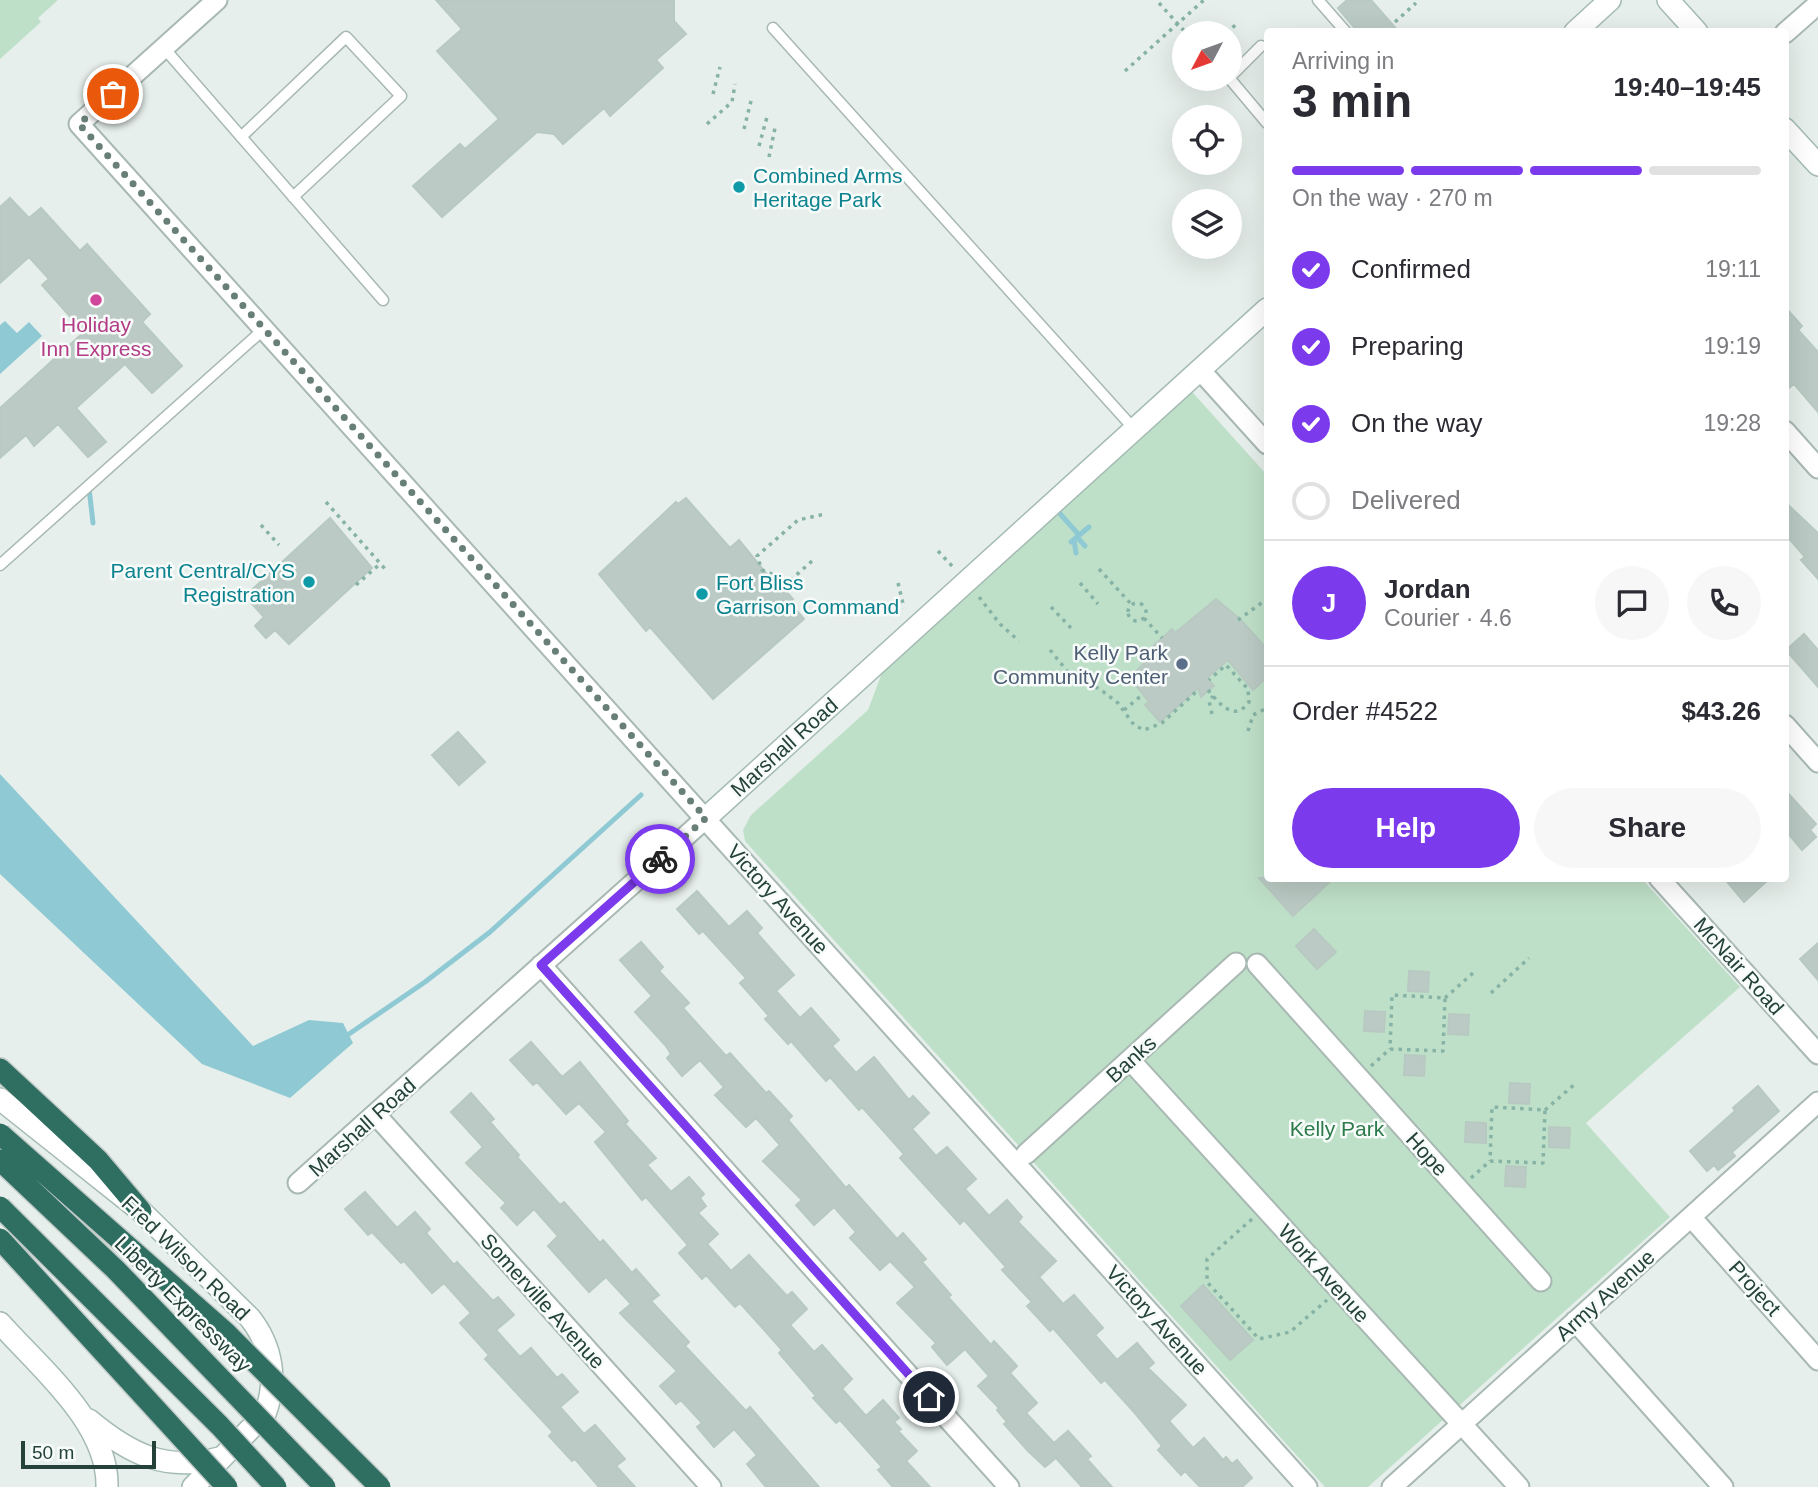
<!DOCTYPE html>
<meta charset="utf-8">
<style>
:root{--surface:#fff;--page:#f7f7f7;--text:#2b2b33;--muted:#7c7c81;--line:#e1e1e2;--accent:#7c3aed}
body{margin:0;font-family:Arial,sans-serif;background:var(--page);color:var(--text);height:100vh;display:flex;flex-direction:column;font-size:26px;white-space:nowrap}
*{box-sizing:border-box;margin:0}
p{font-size:23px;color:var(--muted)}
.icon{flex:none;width:38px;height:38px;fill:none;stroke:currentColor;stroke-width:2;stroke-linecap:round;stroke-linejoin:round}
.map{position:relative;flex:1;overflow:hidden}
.details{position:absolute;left:1264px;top:28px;width:525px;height:854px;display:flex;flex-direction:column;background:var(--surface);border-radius:7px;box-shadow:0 7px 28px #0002}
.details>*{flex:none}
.needle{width:46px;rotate:229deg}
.tools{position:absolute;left:1172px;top:21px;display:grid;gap:14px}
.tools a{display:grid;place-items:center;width:70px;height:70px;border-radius:50%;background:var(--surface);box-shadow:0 7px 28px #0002;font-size:35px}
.scale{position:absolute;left:21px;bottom:18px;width:135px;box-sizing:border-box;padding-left:7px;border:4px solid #24423a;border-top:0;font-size:19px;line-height:24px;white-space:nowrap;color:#24423a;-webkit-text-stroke:5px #f7fbf9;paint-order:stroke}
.pin{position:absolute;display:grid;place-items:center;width:60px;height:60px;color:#fff;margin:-30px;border:4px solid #fff;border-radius:50%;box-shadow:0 2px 7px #0007}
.courier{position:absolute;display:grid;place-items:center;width:70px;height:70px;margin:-35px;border:5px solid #7c3aed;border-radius:50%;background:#fff;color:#222;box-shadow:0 2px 9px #0007}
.overview em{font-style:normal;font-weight:700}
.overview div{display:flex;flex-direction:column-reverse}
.overview{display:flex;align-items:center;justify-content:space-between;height:119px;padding:0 28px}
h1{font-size:46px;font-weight:700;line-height:52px}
.bar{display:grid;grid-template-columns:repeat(4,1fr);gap:10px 7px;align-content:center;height:84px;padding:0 28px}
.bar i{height:9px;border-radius:5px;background:var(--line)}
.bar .on{background:var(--accent)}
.bar p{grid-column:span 4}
.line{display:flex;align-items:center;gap:18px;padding:0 28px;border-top:2px solid var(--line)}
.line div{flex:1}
.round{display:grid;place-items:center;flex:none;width:74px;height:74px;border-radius:37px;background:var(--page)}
ol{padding:0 28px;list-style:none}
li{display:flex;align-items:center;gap:21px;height:77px}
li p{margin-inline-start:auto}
li .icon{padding:7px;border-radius:50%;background:var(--accent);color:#fff;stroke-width:4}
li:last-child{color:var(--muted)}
li i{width:38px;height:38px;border:4px solid var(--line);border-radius:50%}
.primary-button{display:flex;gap:14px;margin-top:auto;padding:14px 28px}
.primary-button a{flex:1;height:80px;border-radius:42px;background:var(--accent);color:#fff;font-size:28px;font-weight:700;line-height:80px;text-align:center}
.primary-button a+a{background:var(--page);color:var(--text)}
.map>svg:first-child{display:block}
.green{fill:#bfe0c8}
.water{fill:#8ec9d4}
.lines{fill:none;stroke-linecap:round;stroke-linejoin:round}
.stream{stroke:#8ec9d4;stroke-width:5}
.building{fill:#bbcac4;stroke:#b8c9c2;stroke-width:2}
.lane-casing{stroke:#a8b8b2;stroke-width:13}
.street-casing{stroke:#a8b8b2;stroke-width:23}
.secondary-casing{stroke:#a4bbb3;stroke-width:24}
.highway-casing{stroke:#c2cac8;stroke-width:24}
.path{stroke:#86b3a5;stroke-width:3.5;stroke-dasharray:3.5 5;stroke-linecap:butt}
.lane{stroke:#fff;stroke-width:10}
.street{stroke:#fff;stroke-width:19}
.secondary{stroke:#fff;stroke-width:21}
.highway{stroke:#2f6f62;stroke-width:21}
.highway-bridge-casing{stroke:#c2cac8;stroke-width:24;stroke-linecap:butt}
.highway-bridge{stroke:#2f6f62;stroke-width:21}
.done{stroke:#687f78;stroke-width:7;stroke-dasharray:0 12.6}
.route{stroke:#7c3aed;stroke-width:9}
.culture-dot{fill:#0f9aa8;stroke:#f7fbf9;stroke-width:2.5}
.hotel-dot{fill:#d1479c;stroke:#f7fbf9;stroke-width:2.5}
.service-dot{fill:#5c6f8a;stroke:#f7fbf9;stroke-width:2.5}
.labels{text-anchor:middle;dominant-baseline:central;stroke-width:5;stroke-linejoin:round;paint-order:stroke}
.culture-label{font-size:21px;fill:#0d838f;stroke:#f7fbf9;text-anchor:start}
.hotel-label{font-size:21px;fill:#b23c85;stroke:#f7fbf9}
.service-label{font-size:21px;fill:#4e5e75;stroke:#f7fbf9;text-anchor:end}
.street-label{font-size:21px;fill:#24423a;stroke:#f7fbf9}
.park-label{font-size:21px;fill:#2d7a4b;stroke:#f7fbf9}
</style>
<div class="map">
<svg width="1818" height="1487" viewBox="0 0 1818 1487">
<rect width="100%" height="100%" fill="#e6efeb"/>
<path class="green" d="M0,0H58L38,18L41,22L0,59Z
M1185,384L1267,475V878L1642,879L1740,987L1586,1123L1670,1217L1368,1487H1325L745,841L743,830L751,815L868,710L891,649Z"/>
<path class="water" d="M5,321L17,333L29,322L42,336L0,374V325Z
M0,774L253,1046L309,1020L343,1023L353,1043L290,1098L202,1064L0,874Z"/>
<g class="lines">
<path class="stream" d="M89,488L93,523
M1054,507L1079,535
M1077,537L1085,546
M1074,540L1076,553
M1071,542L1089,527
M349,1034L425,982L490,932L641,795"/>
</g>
<path class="building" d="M436,0H674V21L686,34L656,60L663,68L610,116L604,108L563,144L554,134L537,132L442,217L413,186L460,144L465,149L499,119L437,51L462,29Z
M1347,0H1371L1399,32H1358L1338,8Z
M10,198L29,218L41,208L80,251L87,244L150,314L142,322L182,366L152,393L125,364L76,408L106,442L88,457L58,424L34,446L26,435L0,458V408L84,332L42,285L49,279L29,257L0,283V207Z
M1785,307L1802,326L1798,330L1818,352V412L1794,384L1785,391V360L1791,355L1785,348Z
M686,498L730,548L739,540L770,578L772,576L793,599L790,603L804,619L713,699L650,627L646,631L599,574L676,502L678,504Z
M1785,502L1818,533V579L1801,560L1805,557L1785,534Z
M330,518L372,568L289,644L275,630L266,638L255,626L264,617L245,596Z
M1216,599L1241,620L1267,649V677L1253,690L1228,660L1207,678L1214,686L1201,697L1198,688L1160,722L1145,705L1149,702L1130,678L1153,653L1150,649L1172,629L1175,633Z
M1804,634L1818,650V687L1786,650Z
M458,732L485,762L459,785L432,755Z
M1785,790L1816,824L1810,830L1816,837L1802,850L1785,830Z
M1259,878H1334L1293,916Z
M1724,878H1770L1744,902Z
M697,891L729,927L747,911L762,928L757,933L794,975L776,991L800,1018L811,1008L839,1040L832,1046L856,1073L874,1057L909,1100L913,1096L929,1113L912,1129L936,1156L947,1147L976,1179L965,1189L989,1216L1007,1200L1022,1217L1018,1222L1056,1261L1039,1277L1063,1304L1074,1295L1103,1328L1095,1335L1117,1360L1137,1343L1154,1363L1148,1368L1186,1405L1169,1421L1193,1448L1204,1438L1223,1460L1226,1457L1232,1464L1237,1460L1252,1478L1242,1487H1200L1185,1471L1181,1475L1158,1450L1162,1446L1134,1412L1105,1380L1101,1383L1053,1328L1050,1331L1027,1306L1032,1302L1002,1270L1006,1267L964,1220L960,1224L900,1158L904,1154L862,1107L859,1110L830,1077L826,1081L791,1041L788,1044L765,1019L769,1016L740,983L746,978L703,931L699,934L677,909Z
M1314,929L1336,952L1317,969L1296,946Z
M641,942L663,967L659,971L689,1003L683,1008L726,1056L730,1053L766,1093L769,1091L792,1116L788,1120L846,1188L849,1185L897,1239L903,1233L926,1259L922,1262L951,1295L948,1297L991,1345L994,1341L1017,1366L1010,1373L1037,1403L1026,1413L1054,1443L1068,1431L1091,1456L1087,1459L1112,1487H1082L1056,1458L1045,1467L1028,1451L1004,1424L1007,1422L997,1410L999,1408L978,1386L989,1376L965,1349L947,1365L932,1347L936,1343L897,1303L915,1287L890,1261L880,1270L850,1238L856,1232L834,1207L814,1225L796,1205L802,1200L763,1161L780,1145L756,1118L746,1127L715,1095L724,1087L700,1060L682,1076L667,1058L671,1054L666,1046L635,1012L652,996L620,960Z
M1818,943V980L1800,959Z
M1409,971L1429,972L1428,992L1408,991Z
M1365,1011L1385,1012L1384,1032L1364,1031Z
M1449,1014L1469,1015L1468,1035L1448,1034Z
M531,1042L562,1077L580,1062L628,1121L625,1124L656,1158L647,1165L671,1192L689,1177L704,1194L700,1198L706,1206L698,1213L718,1234L707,1244L731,1271L749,1255L787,1296L792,1292L807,1309L790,1325L814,1352L822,1345L852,1379L842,1389L866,1416L883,1400L899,1418L894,1422L901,1429L898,1431L917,1451L906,1461L930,1487H893L878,1470L882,1467L840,1420L836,1423L813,1398L816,1396L779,1353L782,1350L740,1303L735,1307L706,1275L702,1279L679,1253L688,1245L646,1197L642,1200L595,1142L606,1132L579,1103L566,1114L537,1082L533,1085L510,1060Z
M1405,1055L1425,1056L1424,1076L1404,1075Z
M1510,1083L1530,1084L1529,1104L1509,1103Z
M1758,1086L1779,1111L1732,1152L1735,1156L1718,1170L1714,1165L1707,1171L1690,1151L1735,1111L1733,1108Z
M471,1093L494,1119L490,1122L519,1155L517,1157L560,1205L564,1202L600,1243L603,1240L632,1273L636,1269L659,1295L651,1301L689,1342L685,1346L746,1411L750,1407L819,1487H766L747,1464L757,1455L734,1429L714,1447L697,1427L702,1423L681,1400L676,1404L660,1386L677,1371L620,1313L631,1304L606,1277L589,1292L548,1246L558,1236L534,1209L517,1225L501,1208L506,1203L466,1163L483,1147L451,1112Z
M1466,1122L1486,1123V1143L1465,1142Z
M1549,1127L1570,1128L1569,1148L1549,1147Z
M1506,1166L1526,1167L1525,1187L1505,1186Z
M365,1192L397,1228L415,1212L430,1229L426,1233L454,1265L457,1262L493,1301L498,1297L514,1315L496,1330L520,1357L531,1348L557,1378L562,1374L578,1392L560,1407L584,1434L595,1425L625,1459L616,1466L635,1487H599L575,1459L572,1461L549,1436L553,1432L485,1359L489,1355L460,1323L471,1313L444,1283L432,1293L404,1261L401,1263L372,1232L368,1235L345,1209Z
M1203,1285L1253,1340L1230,1360L1181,1306Z"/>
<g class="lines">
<g class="lane-casing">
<path id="lane" d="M1318,0L1346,32
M773,28L1135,430
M164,48L383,300
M1230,77L1261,46
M1230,79L1267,123
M241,137L346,37L401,96L293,197
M0,565L264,329"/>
</g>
<g class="street-casing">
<path id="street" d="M217,0L79,124L1307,1487
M1785,33L1818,4
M1201,371L1267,444
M1785,431L1818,468
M1785,725L1818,762
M1659,878L1818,1054
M1257,964L1541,1281
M541,965L1009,1487
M1130,1060L1519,1487
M376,1115L711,1487
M1026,1154L1236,963
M298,1183L706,818
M1691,1217L1818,1360
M1575,1321L1723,1487
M1392,1487L1818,1102"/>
</g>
<g class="secondary-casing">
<path id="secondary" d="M1668,0L1697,32
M1575,32L1610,0
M1785,129L1818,165
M706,818L1267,309
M0,1099L141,1211L250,1318C272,1346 278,1380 265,1414L193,1487
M0,1323C39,1367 109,1424 107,1487
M89,1420C130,1454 165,1472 219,1458"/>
</g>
<g class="highway-casing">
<path id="highway" d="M0,1069L98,1160L141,1211"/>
</g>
<path class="path" d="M1159,3L1186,33
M1395,22L1416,3
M1226,33L1239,22
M1125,71L1204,0
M713,94L720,67
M707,124L732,102L735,84
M744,129L751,101
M759,146L767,117
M769,157L775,128
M326,502L386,570
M261,525L279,545
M938,551L953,567
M1099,569L1132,605
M898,583L904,608
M1080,583L1098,604
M356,585L381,563
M784,586L812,561
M784,587L772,574L762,570L757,556L798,520L825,514
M979,597L1000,624L1019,641
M1128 612a9 9 0 1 1 18 0a9 9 0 1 1-18 0Z
M1051,607L1071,628
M1144,618L1162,638
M1238,620L1267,599
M1050,650L1068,672L1101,690L1118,703L1134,725L1144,730L1162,723L1197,691
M1266,678L1267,680
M1208,690C1219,703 1234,723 1249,702L1248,689L1226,665L1209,680
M1124,710L1142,695
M1212,714L1209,701L1213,696
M1248,731L1253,715L1267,708
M1491,993L1529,958
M1445,998L1473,973
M1371,1066L1390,1049L1443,1051L1445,998L1392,995L1390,1049
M1545,1110L1575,1084
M1471,1178L1490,1161L1543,1163L1545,1110L1492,1107L1490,1161
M1252,1219L1207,1259V1282L1259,1339L1290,1332L1327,1300"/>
<use href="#lane" class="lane"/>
<use href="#street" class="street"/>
<use href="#secondary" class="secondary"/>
<use href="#highway" class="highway"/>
<g class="highway-bridge-casing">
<path id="highway-bridge" d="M0,1134L226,1333L380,1487
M0,1160L115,1269L325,1487
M0,1207L220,1426L276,1487
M0,1239L227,1487"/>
</g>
<use href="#highway-bridge" class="highway-bridge"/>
</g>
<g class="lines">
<path class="done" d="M113,94L79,124L706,818L660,859"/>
<path class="route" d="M660,859L541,965L929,1397"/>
</g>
<g class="culture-dot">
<circle cx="739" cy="187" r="7"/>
<circle cx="309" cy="582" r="7"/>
<circle cx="702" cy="594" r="7"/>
</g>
<circle class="hotel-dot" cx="96" cy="300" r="7"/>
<circle class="service-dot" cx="1182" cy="664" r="7"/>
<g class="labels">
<g class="culture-label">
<text x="753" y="175">Combined Arms<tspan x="753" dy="24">Heritage Park</tspan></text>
<text x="295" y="570" text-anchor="end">Parent Central/CYS<tspan x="295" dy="24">Registration</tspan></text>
<text x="716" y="582">Fort Bliss<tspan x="716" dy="24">Garrison Command</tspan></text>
</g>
<g class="hotel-label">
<text x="96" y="324">Holiday<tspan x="96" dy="24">Inn Express</tspan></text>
</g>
<g class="service-label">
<text x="1168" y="652">Kelly Park<tspan x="1168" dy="24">Community Center</tspan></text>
</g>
<g class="street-label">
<text transform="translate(784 747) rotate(-42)">Marshall Road</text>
<text transform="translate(778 899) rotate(48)">Victory Avenue</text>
<text transform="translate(1739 966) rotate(48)">McNair Road</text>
<text transform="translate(1131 1059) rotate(-42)">Banks</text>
<text transform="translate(362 1127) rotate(-42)">Marshall Road</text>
<text transform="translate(1427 1154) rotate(48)">Hope</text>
<text transform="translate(186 1258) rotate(44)">Fred Wilson Road</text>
<text transform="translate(1324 1273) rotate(48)">Work Avenue</text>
<text transform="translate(1755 1288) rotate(48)">Project</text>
<text transform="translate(1605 1295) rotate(-42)">Army Avenue</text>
<text transform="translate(543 1301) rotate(48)">Somerville Avenue</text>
<text transform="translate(183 1304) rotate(45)">Liberty Expressway</text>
<text transform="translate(1157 1320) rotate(48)">Victory Avenue</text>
</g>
<g class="park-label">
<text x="1337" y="1128">Kelly Park</text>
</g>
</g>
</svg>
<div class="tools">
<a><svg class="needle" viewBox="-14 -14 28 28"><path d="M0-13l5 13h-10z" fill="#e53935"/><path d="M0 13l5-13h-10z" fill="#7c7c81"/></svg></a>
<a><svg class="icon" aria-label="locate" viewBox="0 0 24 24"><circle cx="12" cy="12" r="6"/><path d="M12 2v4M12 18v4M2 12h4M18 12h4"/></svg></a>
<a><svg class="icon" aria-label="layers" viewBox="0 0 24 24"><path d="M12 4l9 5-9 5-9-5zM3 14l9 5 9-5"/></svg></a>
</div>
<div class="scale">50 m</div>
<div class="pin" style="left:113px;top:94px;background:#ea580c"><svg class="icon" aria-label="bag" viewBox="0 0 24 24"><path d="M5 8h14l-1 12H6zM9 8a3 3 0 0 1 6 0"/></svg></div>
<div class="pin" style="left:929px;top:1397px;background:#1f2937"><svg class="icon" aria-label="home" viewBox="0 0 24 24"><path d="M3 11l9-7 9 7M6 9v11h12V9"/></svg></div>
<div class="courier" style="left:660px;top:859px"><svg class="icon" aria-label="bike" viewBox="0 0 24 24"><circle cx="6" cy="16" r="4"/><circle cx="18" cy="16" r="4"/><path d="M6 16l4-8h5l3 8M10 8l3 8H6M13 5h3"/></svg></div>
<section class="details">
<div class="overview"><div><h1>3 min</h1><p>Arriving in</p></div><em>19:40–19:45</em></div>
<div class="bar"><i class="on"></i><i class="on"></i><i class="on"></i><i></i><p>On the way · 270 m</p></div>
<ol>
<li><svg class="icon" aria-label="check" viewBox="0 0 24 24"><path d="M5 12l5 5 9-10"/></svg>Confirmed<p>19:11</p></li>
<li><svg class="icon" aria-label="check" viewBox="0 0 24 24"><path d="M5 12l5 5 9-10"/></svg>Preparing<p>19:19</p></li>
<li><svg class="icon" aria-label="check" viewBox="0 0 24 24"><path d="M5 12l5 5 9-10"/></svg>On the way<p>19:28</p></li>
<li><i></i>Delivered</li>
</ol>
<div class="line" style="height:126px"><b class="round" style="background:var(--accent);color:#fff">J</b><div><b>Jordan</b><p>Courier · 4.6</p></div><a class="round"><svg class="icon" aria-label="chat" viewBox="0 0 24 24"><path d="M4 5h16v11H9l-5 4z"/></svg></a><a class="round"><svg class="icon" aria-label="phone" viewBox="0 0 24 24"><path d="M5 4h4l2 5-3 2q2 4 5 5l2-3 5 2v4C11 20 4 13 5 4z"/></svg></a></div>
<div class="line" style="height:91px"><div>Order #4522</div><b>$43.26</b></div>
<div class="primary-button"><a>Help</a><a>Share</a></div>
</section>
</div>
